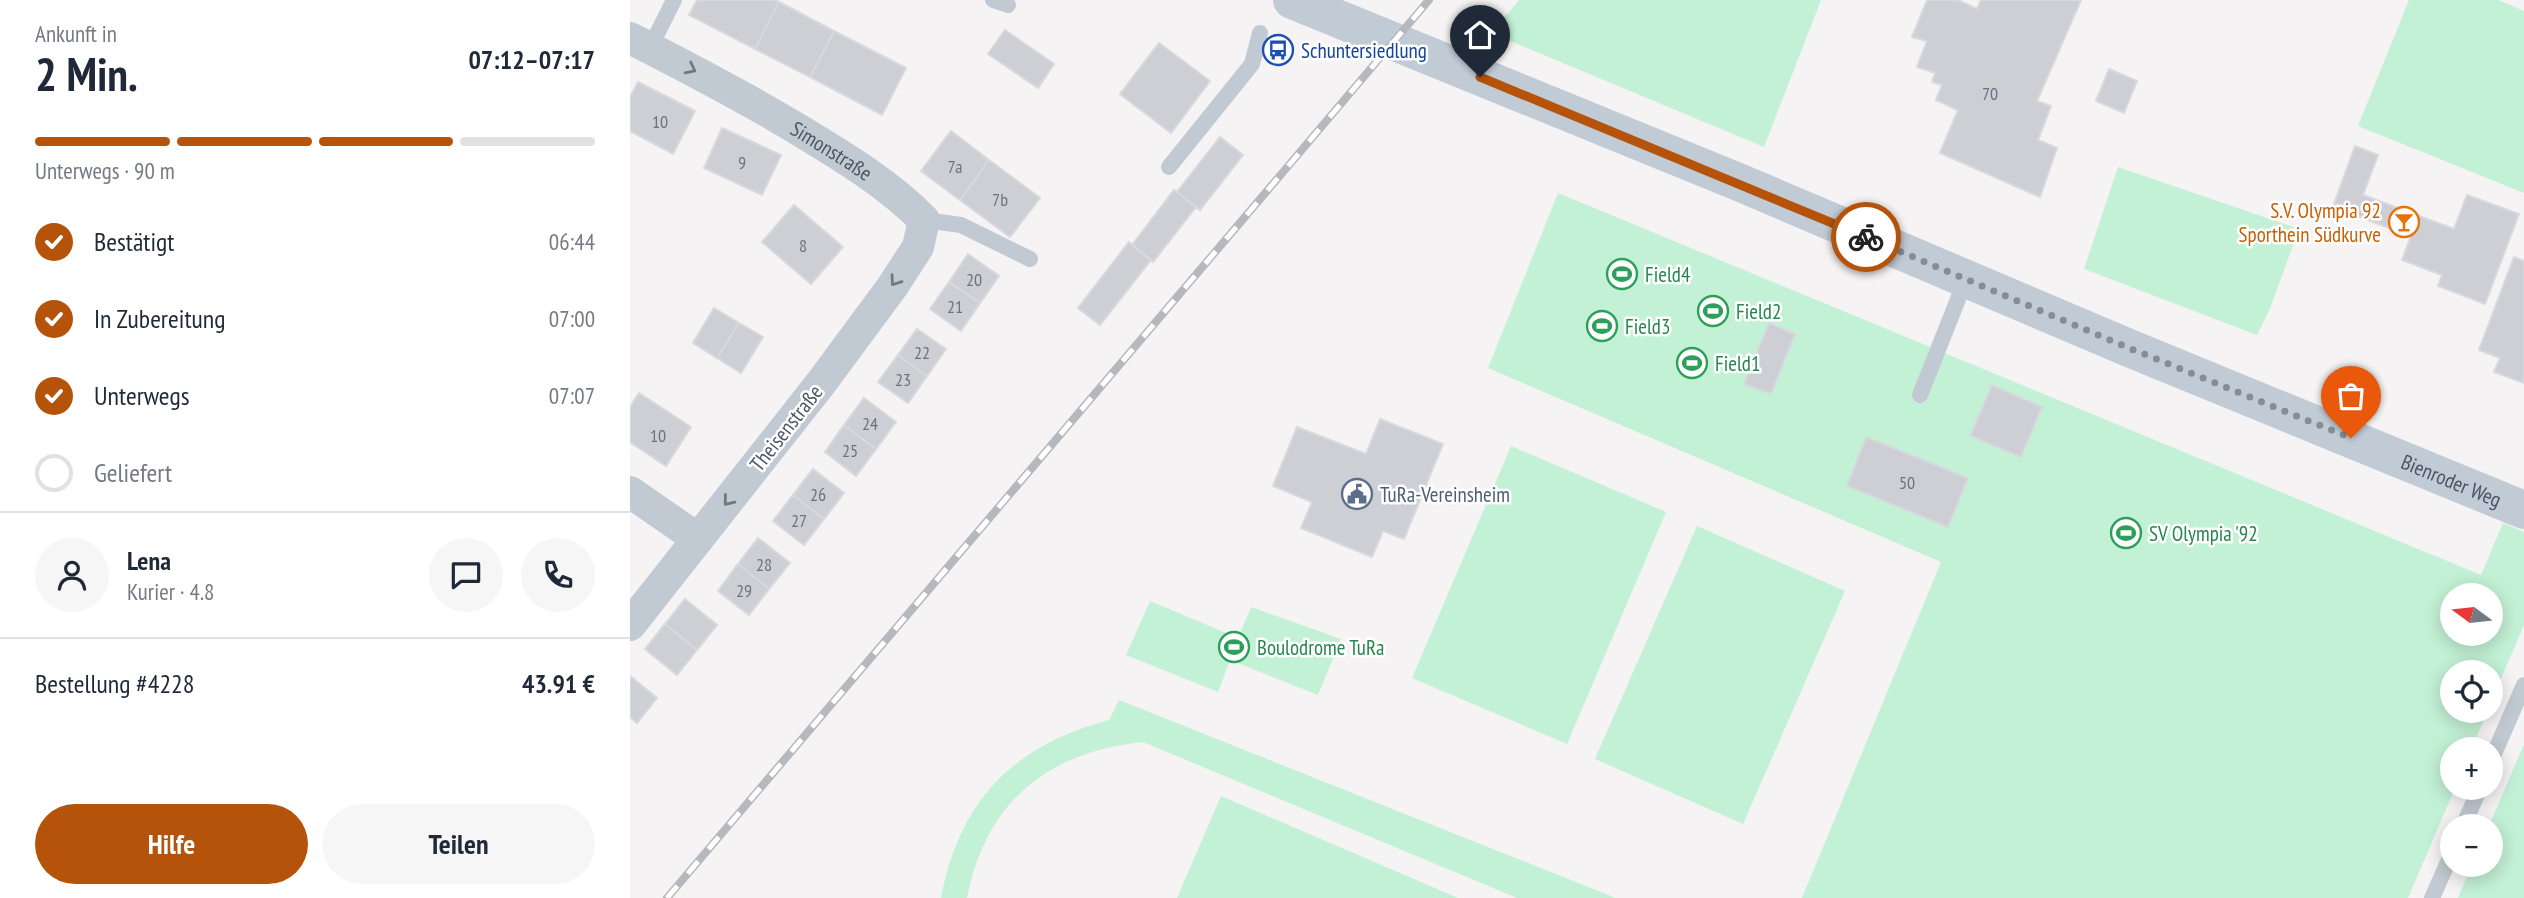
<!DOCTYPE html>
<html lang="de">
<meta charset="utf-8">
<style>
:root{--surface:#fff;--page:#f6f6f7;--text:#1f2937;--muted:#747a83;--line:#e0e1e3;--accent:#b45309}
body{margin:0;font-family:"PT Sans Narrow",sans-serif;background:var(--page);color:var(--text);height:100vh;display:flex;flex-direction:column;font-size:26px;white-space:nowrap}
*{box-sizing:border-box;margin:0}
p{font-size:23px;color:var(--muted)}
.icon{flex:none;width:38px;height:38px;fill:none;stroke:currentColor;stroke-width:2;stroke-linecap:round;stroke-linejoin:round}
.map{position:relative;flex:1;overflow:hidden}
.details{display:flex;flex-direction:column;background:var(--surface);width:630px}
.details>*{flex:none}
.needle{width:46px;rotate:285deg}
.fabs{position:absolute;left:1810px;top:583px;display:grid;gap:14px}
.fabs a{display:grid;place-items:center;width:63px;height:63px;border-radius:50%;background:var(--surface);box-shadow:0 4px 18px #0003;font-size:35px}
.pin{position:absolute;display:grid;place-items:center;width:60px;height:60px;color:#fff;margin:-72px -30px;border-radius:50% 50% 50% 0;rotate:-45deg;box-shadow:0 0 7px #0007}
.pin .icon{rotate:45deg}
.courier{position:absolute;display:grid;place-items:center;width:70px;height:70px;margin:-35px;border:5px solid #b45309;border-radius:50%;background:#fff;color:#222;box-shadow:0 2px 9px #0007}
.summary em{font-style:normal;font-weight:600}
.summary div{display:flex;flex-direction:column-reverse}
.summary{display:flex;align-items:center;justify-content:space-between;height:119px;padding:0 35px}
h1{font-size:46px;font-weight:600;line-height:52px}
.bar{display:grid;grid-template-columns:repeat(4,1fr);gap:10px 7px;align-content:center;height:84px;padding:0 35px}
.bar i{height:9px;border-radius:5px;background:var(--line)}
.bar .active{background:var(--accent)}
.bar p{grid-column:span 4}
.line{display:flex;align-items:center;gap:18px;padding:0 35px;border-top:2px solid var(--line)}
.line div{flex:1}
.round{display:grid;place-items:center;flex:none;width:74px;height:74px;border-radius:37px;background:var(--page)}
ol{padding:0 35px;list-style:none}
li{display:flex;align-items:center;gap:21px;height:77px}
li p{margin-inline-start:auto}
li .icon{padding:7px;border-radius:50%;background:var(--accent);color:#fff;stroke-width:4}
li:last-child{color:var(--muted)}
li i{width:38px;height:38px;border:4px solid var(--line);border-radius:50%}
.primary-button{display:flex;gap:14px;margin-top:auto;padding:14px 35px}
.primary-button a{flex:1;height:80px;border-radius:42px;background:var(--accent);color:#fff;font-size:28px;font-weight:600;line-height:80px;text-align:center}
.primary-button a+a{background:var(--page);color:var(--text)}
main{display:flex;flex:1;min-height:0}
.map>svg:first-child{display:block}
.green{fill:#c3f1d5;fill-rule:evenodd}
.building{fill:#cdcfd5;stroke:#d7d9de;stroke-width:2}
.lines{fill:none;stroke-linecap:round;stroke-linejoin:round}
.lane{stroke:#c1cad2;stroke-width:16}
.street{stroke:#c1cad2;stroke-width:32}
.secondary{stroke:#c1cbd6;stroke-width:38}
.rail-casing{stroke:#b5b8bd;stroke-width:8}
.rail{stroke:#fff;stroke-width:5;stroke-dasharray:16;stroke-linecap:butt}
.oneway{stroke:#6e7983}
.done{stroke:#868d94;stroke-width:7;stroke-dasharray:0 12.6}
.route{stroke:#b45309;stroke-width:9}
.labels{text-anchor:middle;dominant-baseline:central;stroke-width:5;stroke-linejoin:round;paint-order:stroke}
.number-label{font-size:18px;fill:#6b747e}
.transit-label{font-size:21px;fill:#164399;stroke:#fff;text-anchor:start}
.street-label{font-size:21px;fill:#4a5661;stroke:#fff}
.food-label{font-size:21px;fill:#c56008;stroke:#fff;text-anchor:end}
.leisure-label{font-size:21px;fill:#27864d;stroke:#fff;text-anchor:start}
.service-label{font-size:21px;fill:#4e5e75;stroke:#fff;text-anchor:start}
</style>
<main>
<section class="details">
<div class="summary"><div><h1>2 Min.</h1><p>Ankunft in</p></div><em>07:12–07:17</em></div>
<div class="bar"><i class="active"></i><i class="active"></i><i class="active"></i><i></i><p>Unterwegs · 90 m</p></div>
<ol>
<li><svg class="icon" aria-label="check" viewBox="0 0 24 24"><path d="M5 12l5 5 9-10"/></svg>Bestätigt<p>06:44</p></li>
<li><svg class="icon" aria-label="check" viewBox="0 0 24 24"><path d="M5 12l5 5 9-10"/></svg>In Zubereitung<p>07:00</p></li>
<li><svg class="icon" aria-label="check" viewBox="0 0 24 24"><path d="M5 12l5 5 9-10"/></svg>Unterwegs<p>07:07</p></li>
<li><i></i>Geliefert</li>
</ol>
<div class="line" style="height:126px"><a class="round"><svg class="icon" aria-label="person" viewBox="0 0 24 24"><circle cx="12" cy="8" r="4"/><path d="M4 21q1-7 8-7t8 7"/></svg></a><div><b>Lena</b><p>Kurier · 4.8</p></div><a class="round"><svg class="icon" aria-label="chat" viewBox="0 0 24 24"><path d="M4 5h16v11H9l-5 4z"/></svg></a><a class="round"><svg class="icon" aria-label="phone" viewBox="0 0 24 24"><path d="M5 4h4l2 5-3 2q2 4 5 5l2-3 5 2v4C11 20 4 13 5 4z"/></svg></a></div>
<div class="line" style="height:91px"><div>Bestellung #4228</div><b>43.91 €</b></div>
<div class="primary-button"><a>Hilfe</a><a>Teilen</a></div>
</section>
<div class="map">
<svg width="1894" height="898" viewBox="0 0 1894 898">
<rect width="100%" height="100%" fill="#f5f3f3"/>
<path class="green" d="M889,0H1191L1134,147L861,33Z
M1779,0H1868L1894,11V193L1728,126Z
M1488,167L1669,229L1639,311L1627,335L1454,269Z
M928,193L1851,575L1873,523L1894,532V625L1860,704V672H1822V710L1858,711L1841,749H1822V788H1825L1778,898H1172L1311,562L858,368ZM1822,595H1860V634H1822Z
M881,446L1036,512L937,744L782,678Z
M1067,526L1215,591L1113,824L965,759Z
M520,601L608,638L621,607L711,639L688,695L600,660L588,692L496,655Z
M489,700L986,898H887L513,742C417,752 356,802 337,898H311C330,799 383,746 479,720Z
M1894,744V898H1828L1842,865L1860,864L1859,826Z
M591,796L828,898H547Z"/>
<path class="building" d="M67,0H145L149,2L125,49L59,15Z
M1297,0H1328L1347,9L1351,0H1451L1407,101L1421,106L1408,140L1427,148L1410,197L1310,153L1328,110L1306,100L1312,85L1302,82L1305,73L1287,67L1297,41L1282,37Z
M149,2L204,31L180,77L125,49Z
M375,30L424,64L408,88L358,54Z
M204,31L276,68L252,115L180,77Z
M529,43L580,81L541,133L490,94Z
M1479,69L1507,81L1494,113L1466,101Z
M8,82L65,111L43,154L0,131V97Z
M92,128L151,155L132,195L74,168Z
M321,131L359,160L330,200L291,171Z
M590,137L613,155L570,210L547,192Z
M1725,146L1748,155L1733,195L1824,229L1837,195L1889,214L1855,304L1808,286L1812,275L1772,260L1781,236L1703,207Z
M359,160L410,198L380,237L330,200Z
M544,190L566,207L523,262L502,245Z
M164,205L213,247L181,284L132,242Z
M499,242L521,260L470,325L448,308Z
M338,254L369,276L350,303L319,282Z
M1884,257L1894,261V383L1864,372L1870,358L1849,350Z
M319,282L350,303L331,331L300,309Z
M84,308L109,323L87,358L63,343Z
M109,323L133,337L111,373L87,358Z
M1139,323L1165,334L1141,394L1114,384Z
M287,329L316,349L297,376L268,355Z
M268,355L297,376L278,403L248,382Z
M1362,385L1412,407L1391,457L1340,436Z
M9,393L61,427L36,466L0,442V407Z
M234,398L266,422L246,449L214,425Z
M750,419L813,444L774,539L753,531L742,557L671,528L682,502L643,486L667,427L736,454Z
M214,425L246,449L226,476L195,452Z
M1236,437L1338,478L1318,527L1217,486Z
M183,469L214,493L194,519L163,495Z
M163,495L194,519L174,545L143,521Z
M128,538L160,563L139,589L108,564Z
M108,564L139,589L119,615L88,591Z
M55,599L87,625L67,650L35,624Z
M35,624L67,650L47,675L15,649Z
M0,676L27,698L7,723L0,717Z"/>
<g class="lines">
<path class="lane" d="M363,0L378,5
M20,48L44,0
M539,167L622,64L630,33
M294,220L331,225L400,259
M1290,395L1336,279
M1860,763L1894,685
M1833,826L1850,788
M1802,898L1822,853"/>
<g class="street">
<path id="s1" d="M0,38C59,68 117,98 174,133C217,159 258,184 294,220L288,247L262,287L191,383L0,625"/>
<path d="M0,492L68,539"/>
</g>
<path class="secondary" id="s2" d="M662,0L1106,181L1499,348L1894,510"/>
<g class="rail-casing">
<path id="rail" d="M37,898L799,0"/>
</g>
<use href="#rail" class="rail"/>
</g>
<defs><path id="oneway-chevron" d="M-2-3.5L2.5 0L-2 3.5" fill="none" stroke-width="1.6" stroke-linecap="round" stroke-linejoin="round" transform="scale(1.75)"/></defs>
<g class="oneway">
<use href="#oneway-chevron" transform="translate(61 69) rotate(27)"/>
<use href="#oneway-chevron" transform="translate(265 281) rotate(125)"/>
<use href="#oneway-chevron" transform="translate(98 501) rotate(129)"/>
</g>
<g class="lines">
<path class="done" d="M1236,237L1499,348L1721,438"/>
<path class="route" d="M850,77L1236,237"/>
</g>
<defs>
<g id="bus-ring" transform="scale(1.575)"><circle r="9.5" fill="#fff" stroke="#1a4fb4" stroke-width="1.5"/><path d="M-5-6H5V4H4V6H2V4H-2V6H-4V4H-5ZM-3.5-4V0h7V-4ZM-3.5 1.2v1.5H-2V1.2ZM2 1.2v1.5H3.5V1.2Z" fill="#1a4fb4"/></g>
<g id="bar-ring" transform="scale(1.575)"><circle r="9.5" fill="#fff" stroke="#e8710a" stroke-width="1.5"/><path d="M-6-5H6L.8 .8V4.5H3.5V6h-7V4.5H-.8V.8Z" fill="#e8710a"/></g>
<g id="stadium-ring" transform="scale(1.575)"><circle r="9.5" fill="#fff" stroke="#2e9e5b" stroke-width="1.5"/><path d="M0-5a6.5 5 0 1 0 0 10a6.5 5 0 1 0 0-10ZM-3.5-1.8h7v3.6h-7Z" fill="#2e9e5b"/></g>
<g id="civic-ring" transform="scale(1.575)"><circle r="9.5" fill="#fff" stroke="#5c6f8a" stroke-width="1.5"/><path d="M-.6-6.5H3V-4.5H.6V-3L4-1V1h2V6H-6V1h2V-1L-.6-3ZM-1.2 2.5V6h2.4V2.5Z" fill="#5c6f8a"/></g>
</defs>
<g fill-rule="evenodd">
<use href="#bus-ring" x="648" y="50"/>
<use href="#bar-ring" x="1774" y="222"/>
<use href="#stadium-ring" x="992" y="274"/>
<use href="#stadium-ring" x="1083" y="311"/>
<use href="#stadium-ring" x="972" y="326"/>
<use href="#stadium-ring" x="1062" y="363"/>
<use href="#civic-ring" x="727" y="494"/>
<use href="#stadium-ring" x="1496" y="533"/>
<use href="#stadium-ring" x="604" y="647"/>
</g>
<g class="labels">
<g class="number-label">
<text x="1360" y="93">70</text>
<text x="30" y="121">10</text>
<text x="112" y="162">9</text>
<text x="325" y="166">7a</text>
<text x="370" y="199">7b</text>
<text x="173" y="245">8</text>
<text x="344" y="279">20</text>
<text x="325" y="306">21</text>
<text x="292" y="352">22</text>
<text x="273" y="379">23</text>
<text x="240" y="423">24</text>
<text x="28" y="435">10</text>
<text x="220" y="450">25</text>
<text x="1277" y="482">50</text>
<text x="188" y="494">26</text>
<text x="169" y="520">27</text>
<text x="134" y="564">28</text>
<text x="114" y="590">29</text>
</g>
<g class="transit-label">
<text x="671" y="50">Schuntersiedlung</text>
</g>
<g class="street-label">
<text stroke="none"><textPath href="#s1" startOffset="231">Simonstraße</textPath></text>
<text transform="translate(156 428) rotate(-52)">Theisenstraße</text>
<text stroke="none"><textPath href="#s2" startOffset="1255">Bienroder Weg</textPath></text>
</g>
<g class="food-label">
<text x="1751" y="210">S.V. Olympia 92<tspan x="1751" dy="24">Sporthein Südkurve</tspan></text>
</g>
<g class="leisure-label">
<text x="1015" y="274">Field4</text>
<text x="1106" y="311">Field2</text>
<text x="995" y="326">Field3</text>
<text x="1085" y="363">Field1</text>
<text x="1519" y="533">SV Olympia '92</text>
<text x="627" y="647">Boulodrome TuRa</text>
</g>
<g class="service-label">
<text x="750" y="494">TuRa-Vereinsheim</text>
</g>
</g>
</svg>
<div class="fabs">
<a><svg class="needle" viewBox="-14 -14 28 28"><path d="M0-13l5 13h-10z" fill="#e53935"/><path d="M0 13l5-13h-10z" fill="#747a83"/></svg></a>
<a><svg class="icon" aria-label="locate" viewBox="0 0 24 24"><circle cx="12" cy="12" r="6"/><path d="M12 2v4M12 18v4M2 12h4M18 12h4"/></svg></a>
<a>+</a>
<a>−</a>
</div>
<div class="pin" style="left:1721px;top:438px;background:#ea580c"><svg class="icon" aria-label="bag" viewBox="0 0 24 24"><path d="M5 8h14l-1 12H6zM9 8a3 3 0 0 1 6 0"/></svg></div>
<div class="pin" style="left:850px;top:77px;background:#1f2937"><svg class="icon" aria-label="home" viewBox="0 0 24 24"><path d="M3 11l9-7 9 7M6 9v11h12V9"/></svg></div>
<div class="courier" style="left:1236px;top:237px"><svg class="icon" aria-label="bike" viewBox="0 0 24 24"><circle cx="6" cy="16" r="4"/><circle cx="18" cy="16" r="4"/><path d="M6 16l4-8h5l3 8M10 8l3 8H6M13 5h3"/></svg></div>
</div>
</main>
